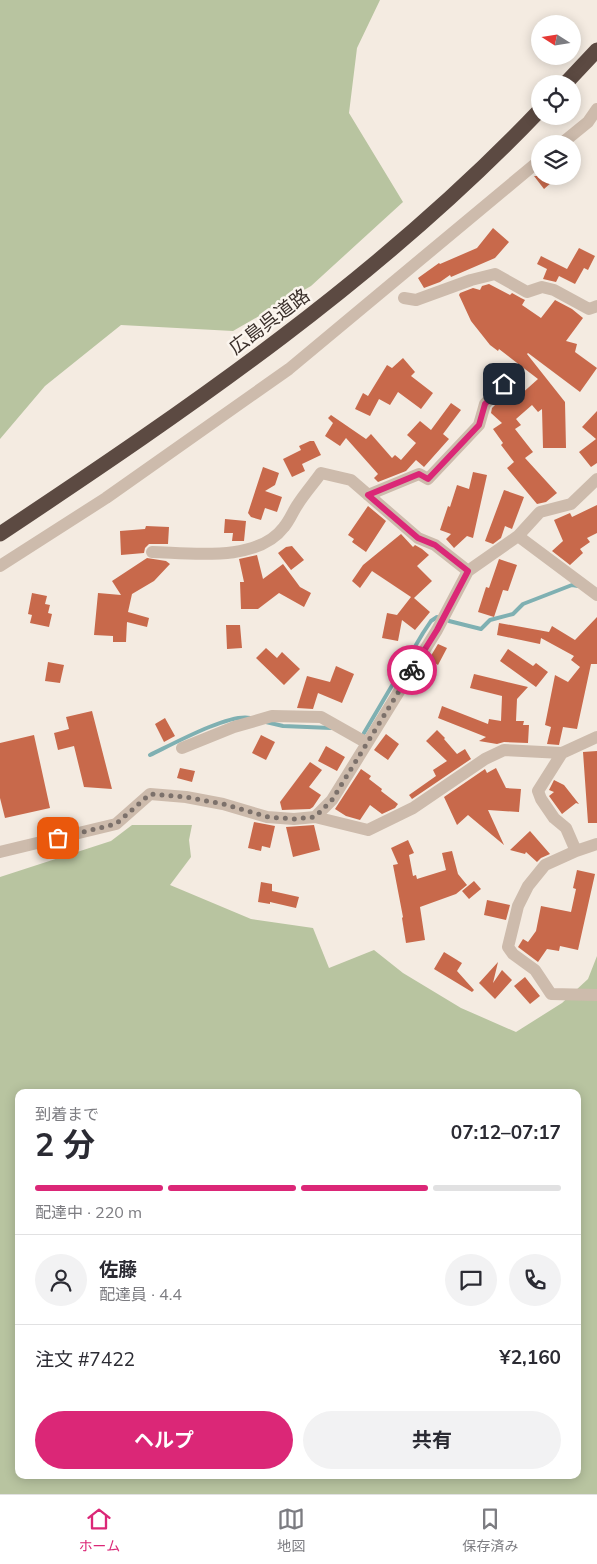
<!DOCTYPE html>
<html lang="ja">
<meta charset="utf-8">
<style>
:root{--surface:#fff;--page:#f2f2f3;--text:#2b2b33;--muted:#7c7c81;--line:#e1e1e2;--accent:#db2777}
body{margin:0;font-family:Mulish,"Noto Sans JP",sans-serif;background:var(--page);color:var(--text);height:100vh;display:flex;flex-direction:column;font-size:19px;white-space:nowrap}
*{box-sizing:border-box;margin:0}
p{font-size:16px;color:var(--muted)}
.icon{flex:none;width:28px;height:28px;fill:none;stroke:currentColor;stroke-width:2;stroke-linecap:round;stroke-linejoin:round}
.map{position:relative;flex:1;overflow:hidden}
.sheet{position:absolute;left:15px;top:1089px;width:566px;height:390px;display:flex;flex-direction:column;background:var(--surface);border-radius:10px;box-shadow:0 2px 12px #0003}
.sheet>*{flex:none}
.needle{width:32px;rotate:282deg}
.controls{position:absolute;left:531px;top:15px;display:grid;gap:10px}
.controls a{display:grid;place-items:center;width:50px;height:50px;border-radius:50%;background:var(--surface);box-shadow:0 2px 12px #0003;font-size:25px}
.pin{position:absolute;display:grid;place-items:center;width:42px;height:42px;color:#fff;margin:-21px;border-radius:10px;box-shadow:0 2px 8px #0006}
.courier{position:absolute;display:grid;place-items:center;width:50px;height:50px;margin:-25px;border:4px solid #db2777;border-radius:50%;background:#fff;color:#222;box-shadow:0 1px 6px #0007}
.summary em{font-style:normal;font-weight:700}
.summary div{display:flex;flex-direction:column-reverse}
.summary{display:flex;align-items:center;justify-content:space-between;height:85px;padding:0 20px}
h1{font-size:32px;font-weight:700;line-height:38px}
.bar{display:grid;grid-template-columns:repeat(4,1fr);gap:8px 5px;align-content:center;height:60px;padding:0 20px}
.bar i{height:6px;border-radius:4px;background:var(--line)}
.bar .on{background:var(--accent)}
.bar p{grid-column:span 4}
.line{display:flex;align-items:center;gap:12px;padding:0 20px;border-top:1px solid var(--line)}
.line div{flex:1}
.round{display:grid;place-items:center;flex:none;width:52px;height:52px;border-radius:26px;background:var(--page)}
.button{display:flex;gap:10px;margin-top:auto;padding:10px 20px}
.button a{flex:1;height:58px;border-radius:30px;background:var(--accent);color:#fff;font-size:20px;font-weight:700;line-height:58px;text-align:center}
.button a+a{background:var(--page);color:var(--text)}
.tab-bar{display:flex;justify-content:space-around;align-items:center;height:70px;border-top:1px solid var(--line);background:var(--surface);font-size:14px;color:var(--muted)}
.tab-bar a{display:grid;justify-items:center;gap:2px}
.tab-bar .on{color:var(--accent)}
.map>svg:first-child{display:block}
.green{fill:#b8c4a0;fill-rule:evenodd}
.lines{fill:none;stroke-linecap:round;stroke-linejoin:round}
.stream{stroke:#7fb0b2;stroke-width:4}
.building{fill:#c8694b}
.minor{stroke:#cdbbac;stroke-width:12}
.highway{stroke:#5c4a42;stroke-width:15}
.done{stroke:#7c716b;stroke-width:5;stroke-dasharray:0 9}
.route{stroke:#db2777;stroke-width:6}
.labels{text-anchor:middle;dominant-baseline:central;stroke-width:5;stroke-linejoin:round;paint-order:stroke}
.street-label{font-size:19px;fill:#3b302b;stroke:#fbf5ee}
</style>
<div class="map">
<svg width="597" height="1494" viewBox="0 0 597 1494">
<rect width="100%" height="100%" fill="#f4ebe1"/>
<path class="green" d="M0,0H380L357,48L349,113L403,202L311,286L233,331L121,325L45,386L0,439Z
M132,825H192L189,840L191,857L170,885L251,919L313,928L329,968L374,950L403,973L461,1008L516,1032L562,1003L588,979L597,956V1494H0V877L111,841ZM19,1092H578V1475H19Z"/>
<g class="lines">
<path class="stream" d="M449,621L481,629L490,620L513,614L523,604L572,585L578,586
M266,722L283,726L331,728
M364,733L423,633L431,621L437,617
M150,755C171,745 229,713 250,718"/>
</g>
<path class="building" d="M534,176H559L544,189Z
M493,228L509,242L495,258L451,277L450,275L440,282L424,288L418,278L439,263L440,264L477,248Z
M579,248L595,256L588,270L584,268L575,284L559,276L556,282L543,279L547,269L537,264L541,256L567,269Z
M489,284L510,295L512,293L521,298L525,300L522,305L541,318L555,300L572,309L583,318L566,341L577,344L575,352L597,368L580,392L528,353L527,354L565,402L566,448H543L542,409L538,412L532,405L516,419L521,425L515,429L533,452L525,458L557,493L546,502L537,504L507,468L514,462L501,445L503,443L493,429L502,423L491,413L492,408L503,397L510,404L538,379L499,349L498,351L490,345L471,321L459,295L460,293L473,288L480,290L482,286Z
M403,358L415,372L411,376L433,393L421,409L398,392L390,405L379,399L370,416L355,409L363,393L368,396L387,365L392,368Z
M451,403L461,410L443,434L449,439L424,467L416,460L406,471L378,482L374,478L378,474L346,438L340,446L325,436L333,423L328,418L331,415L366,439L371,434L392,458L395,455L401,460L416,443L407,435L420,421L431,430Z
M597,411V463L591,467L579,452L596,439L582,427Z
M310,441H314L321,455L302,464L305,471L292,477L283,459L301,450L299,446Z
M263,467L279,473L275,485L265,491L282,497L277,512L265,508L261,520L251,517L248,513Z
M473,472L487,475L473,538L467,536L454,548L446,539L451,534L440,530L448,506L450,507L457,485L469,489Z
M504,490L524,497L512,529L505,526L501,538L493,544L485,541Z
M597,505V533L587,538L590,542L580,549L583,553L570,565L552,551L563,541L554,520L570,513L572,517Z
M368,506L386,521L366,552L352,542L354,539L348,535Z
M225,519L246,521L244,541H232L233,533H224Z
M146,526L169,527L168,544H149L145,548L144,553L121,555L120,531L145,529Z
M401,534L413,547L415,545L422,549L429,555L417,566L432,581L414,598L430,612L415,630L402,620L398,641L382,638L387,613L397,615L411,597L372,571L360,588L352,581L363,565Z
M292,546L304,560L291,570L278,553L286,547Z
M257,555L263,579L283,564L300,587L311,593L304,607L279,593L258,609H241L240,582H244L239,559Z
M147,558L166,561L170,564L154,581L132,594L128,612L149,618L147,627L127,622L126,642H113V636L94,635L98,593L121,595L112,581Z
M499,559L517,565L508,591L503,590L494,617L478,612L486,587L489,588Z
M32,593L47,596L45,604L50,605L48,613L52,614L49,627L30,623L32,615L28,614Z
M597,617V664H591L577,729L563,727L559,745L547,744L551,727L545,725L555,675L568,682L580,667L571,660L574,656L541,638L540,644L497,635L499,623L549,632L552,626L575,640Z
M226,625H240L242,648L227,649Z
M438,644L447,648L438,665L429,659Z
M266,648L277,658L282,652L300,669L284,685L256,658Z
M508,649L533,666L536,663L548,672L536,687L500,661Z
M48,662L64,665L60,683L45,681Z
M336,666L354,674L342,703L318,693L313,709L297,708L307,676L330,682Z
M474,674L528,687L517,699L516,721H524L523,725H529L528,743L504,742L497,744L479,741L486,737L438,718L442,706L488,724L489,719L501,721L502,696L470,688Z
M92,711L112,789L84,787L74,746L58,750L54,733L69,729L66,717Z
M165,718L175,736L164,742L155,724Z
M437,730L445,738L444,739L457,754L465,749L471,759L412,799L409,795L436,776L433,770L447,761L426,741Z
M386,734L399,744L388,760L374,750Z
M34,735L50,808L5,818L0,798V743Z
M261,735L275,742L266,760L252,753Z
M326,746L345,757L337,771L318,761Z
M597,751V823H588L583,752Z
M310,762L322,770L309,787L321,795L313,807L310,809L282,810L280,802Z
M180,768L195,771L192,782L177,778Z
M496,768L506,788L521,789L519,812L488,810L504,845L468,815L457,825L444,797L485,769L487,773Z
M361,769L371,776L369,779L382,789L381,791L398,804L395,808L382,814L370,805L360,820L346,816L335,809Z
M554,780L564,785L579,804L576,803L562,814L549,796L554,792L549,790Z
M254,822L275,826L270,848L262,846L261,851L248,848Z
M314,825L320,850L293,857L286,827Z
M530,831L550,854L541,858L537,862L526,852L525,854L510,850Z
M408,840L414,853L409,855L413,876L416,875L417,879L446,870L442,853L452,851L458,874L467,885L456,894L420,907L425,940L406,943L402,918L403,917L393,865L398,864L391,848Z
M577,870L595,874L578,950L560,946L559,951L547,949L538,962L518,947L523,939L528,942L536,931L541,906L571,912L576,889L573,888Z
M474,881L481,889L469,899L462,891Z
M261,882L272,884V891L299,897L296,908L270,902V904L258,902Z
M487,900L510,905L506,920L484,915Z
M444,952L462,963L457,971L474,990L472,992L434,969Z
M498,962L493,983L502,970L512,980L495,999L479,983Z
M525,977L540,996L530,1004L514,986Z"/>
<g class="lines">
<path class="minor" d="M561,144L588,122L597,109
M404,298L416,300L471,280L495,274L527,292L542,287L554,290L589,309L597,306
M368,495L419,474L428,479L479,425L485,404L504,384
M518,536L597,595
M152,552C191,553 257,563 284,527C290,520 293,511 298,504C305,493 314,483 321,473L351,480L418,538L435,545L468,571
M0,566L106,498L289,369L540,160
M182,748L234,727L272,716L321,717L367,743
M562,753L538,791L541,799L554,818L566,828L576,851
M315,817L332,800L437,630L468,571L518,536L540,512L571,504L597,479
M597,844L576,851L545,865L528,886L518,906L508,947L513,954L535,970L551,994L597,995
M0,852L116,824L150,794L186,797L223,804L267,817L294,819L315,817L368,830L413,808L485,759L504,750L562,753L597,737"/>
<path class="highway" d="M565,84L597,50
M0,534C191,407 381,277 540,110"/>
</g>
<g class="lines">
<path class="done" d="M58,838L116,824L150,794L186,797L223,804L268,817L294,819L315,817L332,800L412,670"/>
<path class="route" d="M412,670L437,630L468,571L435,545L418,538L368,495L419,474L428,479L479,425L485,404L504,384"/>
</g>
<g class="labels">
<g class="street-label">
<text transform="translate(269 321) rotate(-37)">広島呉道路</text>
</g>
</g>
</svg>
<div class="controls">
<a><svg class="needle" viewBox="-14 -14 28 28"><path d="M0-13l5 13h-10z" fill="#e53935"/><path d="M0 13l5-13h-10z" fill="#7c7c81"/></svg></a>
<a><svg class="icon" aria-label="locate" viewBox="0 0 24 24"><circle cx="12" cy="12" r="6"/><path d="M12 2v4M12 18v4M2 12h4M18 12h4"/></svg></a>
<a><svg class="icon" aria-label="layers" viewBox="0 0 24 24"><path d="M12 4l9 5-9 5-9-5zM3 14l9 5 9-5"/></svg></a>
</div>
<div class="pin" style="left:58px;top:838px;background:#ea580c"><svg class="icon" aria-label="bag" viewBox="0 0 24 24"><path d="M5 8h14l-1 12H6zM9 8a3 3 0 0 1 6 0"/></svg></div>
<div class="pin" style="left:504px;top:384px;background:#1f2937"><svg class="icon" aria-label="home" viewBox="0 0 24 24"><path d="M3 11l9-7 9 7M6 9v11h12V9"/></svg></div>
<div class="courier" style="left:412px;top:670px"><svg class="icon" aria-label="bike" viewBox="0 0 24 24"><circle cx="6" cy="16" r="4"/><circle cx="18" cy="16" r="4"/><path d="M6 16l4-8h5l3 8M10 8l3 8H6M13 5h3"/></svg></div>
<section class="sheet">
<div class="summary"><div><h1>2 分</h1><p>到着まで</p></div><em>07:12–07:17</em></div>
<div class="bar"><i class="on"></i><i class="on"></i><i class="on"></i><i></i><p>配達中 · 220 m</p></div>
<div class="line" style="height:90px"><a class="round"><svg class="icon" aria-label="person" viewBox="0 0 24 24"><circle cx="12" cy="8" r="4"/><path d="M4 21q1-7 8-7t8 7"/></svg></a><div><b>佐藤</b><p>配達員 · 4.4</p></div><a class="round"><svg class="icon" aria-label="chat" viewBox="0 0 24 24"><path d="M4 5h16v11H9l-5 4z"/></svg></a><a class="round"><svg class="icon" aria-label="phone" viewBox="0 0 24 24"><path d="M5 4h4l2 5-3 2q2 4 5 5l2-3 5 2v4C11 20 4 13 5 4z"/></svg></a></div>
<div class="line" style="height:65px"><div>注文 #7422</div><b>¥2,160</b></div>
<div class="button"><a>ヘルプ</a><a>共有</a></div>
</section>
</div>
<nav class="tab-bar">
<a class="on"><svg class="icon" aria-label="home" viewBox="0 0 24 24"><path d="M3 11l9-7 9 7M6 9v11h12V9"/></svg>ホーム</a>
<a><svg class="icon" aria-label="map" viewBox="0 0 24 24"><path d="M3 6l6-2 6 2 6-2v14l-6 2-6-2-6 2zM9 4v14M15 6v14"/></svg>地図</a>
<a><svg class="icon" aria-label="saved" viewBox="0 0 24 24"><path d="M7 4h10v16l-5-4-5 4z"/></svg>保存済み</a>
</nav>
